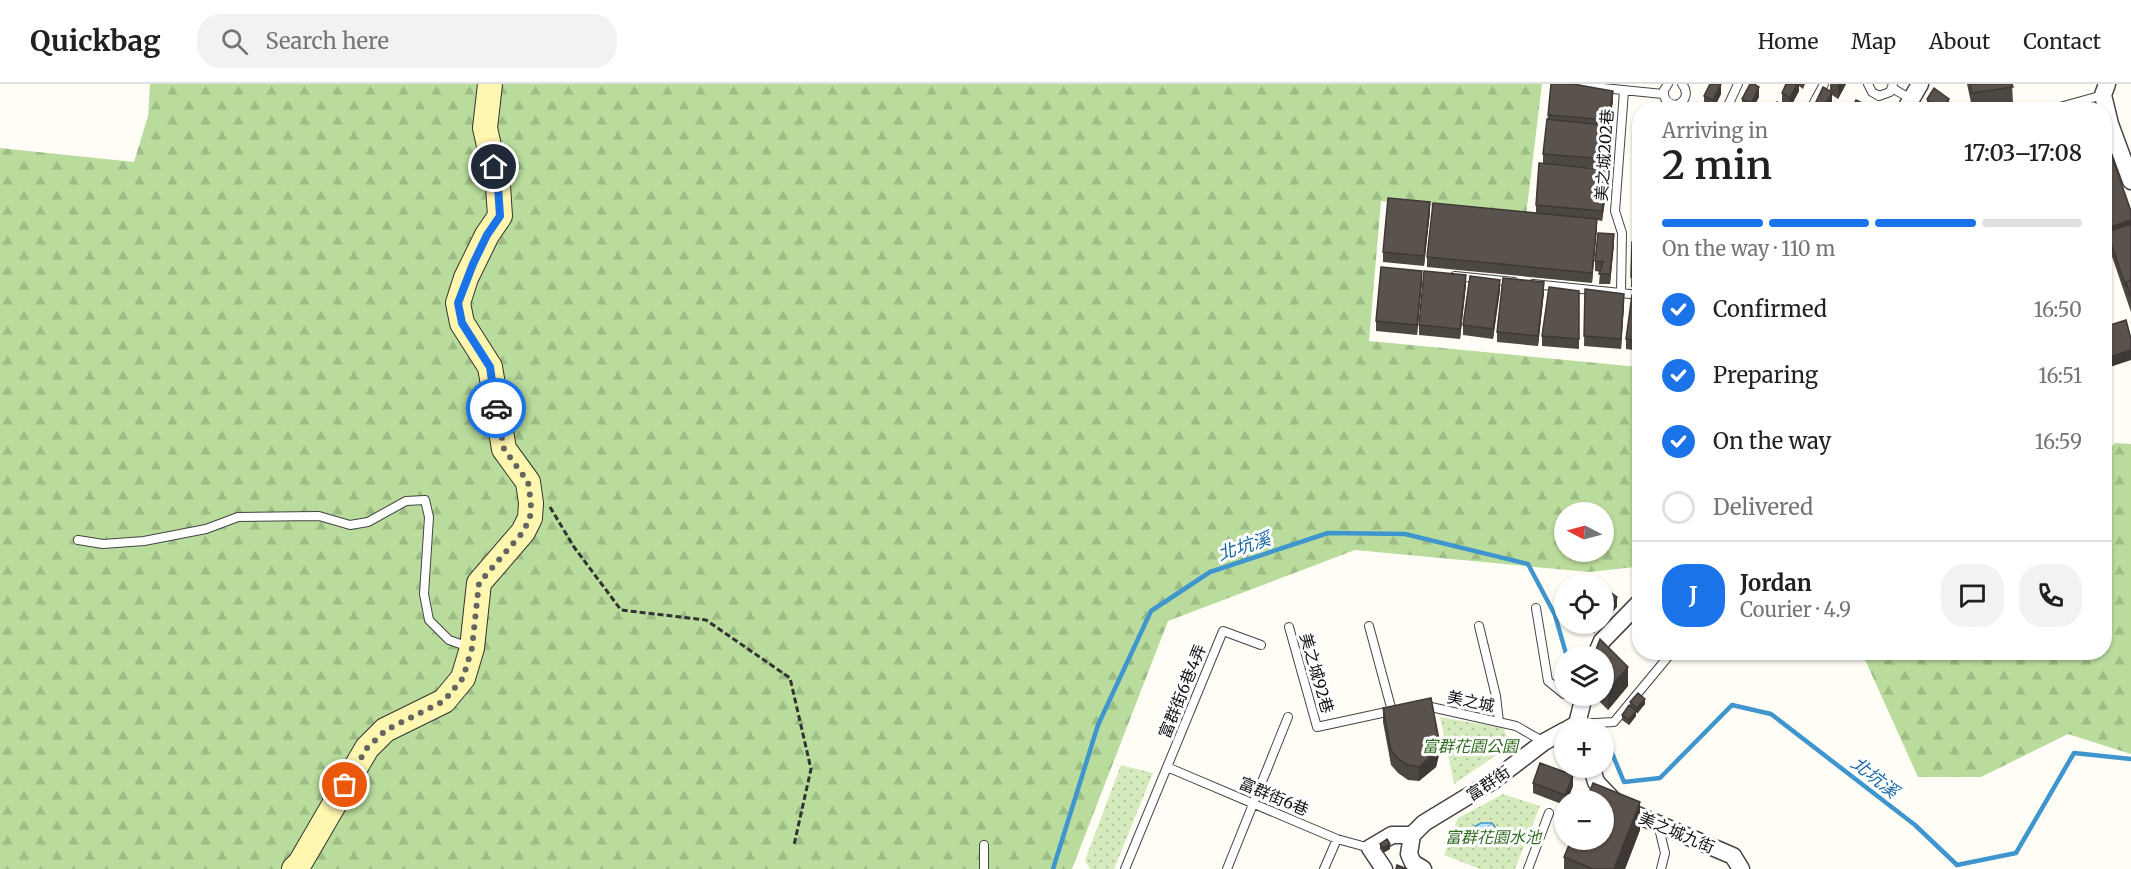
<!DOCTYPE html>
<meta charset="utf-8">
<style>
:root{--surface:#fff;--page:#f2f2f2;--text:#202124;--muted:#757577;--line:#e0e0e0;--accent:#1a73e8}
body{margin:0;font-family:Merriweather,"Noto Sans TC",serif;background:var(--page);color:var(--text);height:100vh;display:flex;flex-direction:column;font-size:22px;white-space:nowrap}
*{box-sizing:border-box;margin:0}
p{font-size:20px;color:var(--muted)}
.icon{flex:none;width:33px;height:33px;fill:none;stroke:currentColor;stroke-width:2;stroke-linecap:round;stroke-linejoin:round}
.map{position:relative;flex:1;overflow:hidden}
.panel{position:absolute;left:1632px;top:18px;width:480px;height:558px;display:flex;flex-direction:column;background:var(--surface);border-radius:24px;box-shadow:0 2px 4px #0004}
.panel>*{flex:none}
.needle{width:39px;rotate:276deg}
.controls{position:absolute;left:1554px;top:418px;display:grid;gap:12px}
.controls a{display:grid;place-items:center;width:60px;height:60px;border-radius:50%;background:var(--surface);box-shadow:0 2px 4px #0004;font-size:30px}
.pin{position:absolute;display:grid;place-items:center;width:51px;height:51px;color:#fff;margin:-26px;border:3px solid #fff;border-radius:50%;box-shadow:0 2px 6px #0007}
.courier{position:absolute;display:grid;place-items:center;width:60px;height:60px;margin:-30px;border:4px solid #1a73e8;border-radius:50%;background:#fff;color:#222;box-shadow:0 2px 8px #0007}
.headline em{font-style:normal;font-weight:600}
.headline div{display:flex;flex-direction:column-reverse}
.headline{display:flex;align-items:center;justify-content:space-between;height:102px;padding:0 30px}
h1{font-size:39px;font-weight:600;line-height:45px}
.bar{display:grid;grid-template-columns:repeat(4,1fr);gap:9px 6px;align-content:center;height:72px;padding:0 30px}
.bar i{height:8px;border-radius:4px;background:var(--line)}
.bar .active{background:var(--accent)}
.bar p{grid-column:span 4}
.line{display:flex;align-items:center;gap:15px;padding:0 30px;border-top:2px solid var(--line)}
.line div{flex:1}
.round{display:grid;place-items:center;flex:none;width:63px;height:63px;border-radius:24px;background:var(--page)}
ol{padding:0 30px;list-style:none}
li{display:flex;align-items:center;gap:18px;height:66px}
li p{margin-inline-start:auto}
li .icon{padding:6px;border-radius:50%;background:var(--accent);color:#fff;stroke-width:4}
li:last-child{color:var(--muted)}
li i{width:33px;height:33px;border:3px solid var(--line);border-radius:50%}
header{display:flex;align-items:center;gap:36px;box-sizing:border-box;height:84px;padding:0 30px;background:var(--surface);border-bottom:2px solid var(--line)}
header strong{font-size:28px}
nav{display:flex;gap:33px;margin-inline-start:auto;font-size:21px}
.search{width:420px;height:54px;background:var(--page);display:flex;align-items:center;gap:15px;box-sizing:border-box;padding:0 21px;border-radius:24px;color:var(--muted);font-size:22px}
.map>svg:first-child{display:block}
.forest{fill:url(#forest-firs);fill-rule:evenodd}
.park{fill:url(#park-dots)}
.water{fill:url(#water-waves);stroke:#3f96cf;stroke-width:1.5}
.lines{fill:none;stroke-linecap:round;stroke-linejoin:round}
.stream{stroke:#3f96cf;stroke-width:4.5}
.lane-casing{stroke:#444;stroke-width:10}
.street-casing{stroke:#444;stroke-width:19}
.secondary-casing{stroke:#333;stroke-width:26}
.path{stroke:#333;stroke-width:3;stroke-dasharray:6 3;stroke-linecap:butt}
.lane{stroke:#fff;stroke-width:8}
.street{stroke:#fff;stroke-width:16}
.secondary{stroke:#fff6b0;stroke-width:24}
.wall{fill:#4d4742}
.shaded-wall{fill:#3f3936}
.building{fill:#5a524d;stroke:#3f3936;stroke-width:1.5}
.done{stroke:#646461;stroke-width:6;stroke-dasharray:0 10.8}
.route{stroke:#1a73e8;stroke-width:8}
.labels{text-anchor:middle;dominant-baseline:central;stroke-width:6;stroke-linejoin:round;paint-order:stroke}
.street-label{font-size:16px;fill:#111;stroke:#fff}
.park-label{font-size:16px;font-style:italic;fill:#2f6b1f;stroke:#fff}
.water-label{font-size:18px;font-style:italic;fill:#1768a6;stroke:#fff}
</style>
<header>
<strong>Quickbag</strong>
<div class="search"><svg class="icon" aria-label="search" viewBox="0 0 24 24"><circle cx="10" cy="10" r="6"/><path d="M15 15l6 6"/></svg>Search here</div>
<nav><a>Home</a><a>Map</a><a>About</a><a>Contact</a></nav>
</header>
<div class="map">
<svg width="2131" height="785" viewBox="0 0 2131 785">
<defs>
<pattern id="forest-firs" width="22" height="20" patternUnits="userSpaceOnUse" patternTransform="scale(1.5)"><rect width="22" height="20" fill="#b9dc9c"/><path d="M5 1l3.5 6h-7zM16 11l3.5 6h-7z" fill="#9ebc85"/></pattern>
<pattern id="park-dots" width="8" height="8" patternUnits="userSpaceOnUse" patternTransform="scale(1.5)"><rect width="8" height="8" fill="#d5ebbd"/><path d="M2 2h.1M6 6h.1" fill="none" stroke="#b6c8a1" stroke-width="1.8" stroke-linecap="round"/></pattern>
<pattern id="water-waves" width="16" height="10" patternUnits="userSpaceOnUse" patternTransform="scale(1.5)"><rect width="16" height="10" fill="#b9e0f7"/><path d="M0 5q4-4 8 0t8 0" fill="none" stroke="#9ebfd3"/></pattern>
</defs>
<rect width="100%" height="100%" fill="#fffdf5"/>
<path class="forest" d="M150,0H1542L1526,132L1381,117L1369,257L1639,283V478L1635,483L1589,488L1355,466L1168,537L1072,785H0V64L134,78L148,32ZM1564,429H1604V468H1564Z
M2115,359L2131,360V670L2068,650L1981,693H1918L1862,569L2104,568V371Z"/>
<path class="park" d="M1440,633L1503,644L1511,661L1454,700Z
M1121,681L1153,689L1114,785H1090L1085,776Z
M1503,710L1540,722L1515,785H1480L1444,771L1458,734Z"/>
<path class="water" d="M1481,739H1492L1495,743C1494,760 1481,768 1472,751L1474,743Z"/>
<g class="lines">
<path class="stream" d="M1604,650L1624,698L1660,694L1732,621L1771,630L1915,741L1957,781L2016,769L2074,669L2131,675
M1053,785L1098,641L1151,527L1210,488L1328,449L1405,450L1528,480L1555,531L1567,573"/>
<g class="lane-casing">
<path id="lane" d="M1668,0L1664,6C1663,15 1667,20 1676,21C1686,18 1689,8 1682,0
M1868,0L1872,8L1879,12L1890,8L1893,0
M1583,2L1663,10
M1892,4L1911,15
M1726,26L1738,0
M1810,26L1824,0
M2049,26L2103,11
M1455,192L1514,198
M1533,200L1640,211
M1621,209L1622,149L1615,127L1624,7
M78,456L103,460L144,457L206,445L238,433L319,432L350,441L368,438L406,417L425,416L429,433L424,510L429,536L449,556L469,563
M1536,524L1548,597L1564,610
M1369,542L1392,627
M1479,542L1496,612L1499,638
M1289,543L1317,643L1391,627
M1422,621L1516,642L1544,658
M1577,640L1614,638L1672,568
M1167,683L1337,755L1370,764
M1658,740L1665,769L1661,785
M984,761V785
M1125,785L1223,547L1261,561
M1227,785L1288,633
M1324,785L1337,755
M1528,785L1549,729"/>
</g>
<g class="street-casing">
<path id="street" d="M2107,0L2103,11L2110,40L2131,97
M1905,26L1920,0
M1595,573L1602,557L1640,518
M1568,645L1577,640L1584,612
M1592,684L1596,698L1621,724L1733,772L1741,785
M1384,785L1370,764L1392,751H1412
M1423,785L1413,779L1409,770L1412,751L1424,739L1493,697L1544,658L1564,647"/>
</g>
<g class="secondary-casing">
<path id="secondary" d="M294,785L300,779L367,664L385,646L444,617L463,594L472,564L479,499L523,448L530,434L531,419L528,398L504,365L490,283L462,239L458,219L466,194L487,151L500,132L498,102L485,44L490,0"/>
</g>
<path class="path" d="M550,423L574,463L621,526L706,536L790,594L811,685L794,761"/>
<use href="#lane" class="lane"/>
<use href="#street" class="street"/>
<use href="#secondary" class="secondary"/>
</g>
<path class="wall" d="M1786,0H1805L1803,5L1799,2V7L1790,24L1782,19V9Z
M1830,0H1846L1838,15L1832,11V23L1830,26H1815V20L1830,7Z
M1967,0H2012L2013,18L1972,23Z
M1721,10L1713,26L1704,22V12Z
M1759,13L1752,26H1744L1742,25V15Z
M1927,15L1949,20L1946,26H1933L1927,20Z
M1613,17L1609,42L1610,52L1606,85L1543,80V70L1548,31Z
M2104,50L2131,127V228L2107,158V154L2104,155Z
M1608,96L1602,137L1597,136L1592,199L1427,183V173L1536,129V121Z
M1430,128L1424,182L1383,178V168Z
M1632,158L1640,159V203H1631Z
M1614,160L1610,200H1599L1600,188L1595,187V177Z
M1422,197L1417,251L1376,247V237Z
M1466,201L1460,255L1419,251V241Z
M1585,205L1624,220L1621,265L1584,262Z
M1500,206L1493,255L1463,251V241Z
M1579,207V265L1542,262V252Z
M1544,208L1538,262L1497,258V248Z
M1640,212V267L1626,265V255Z
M1587,540H1602L1594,549L1587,542Z
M1604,573L1628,602L1608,626L1594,612H1604Z
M1630,618L1645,620L1636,629V632L1629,641L1622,636V631L1630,622Z
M1383,624L1439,671L1436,683L1419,697L1408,696L1398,689L1391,681L1383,638Z
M1533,699L1573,702L1567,717H1564V721L1533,709Z
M1640,746L1625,785H1564V773Z
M1380,760L1390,765L1383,769L1380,765Z"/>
<path class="shaded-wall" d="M1721,0V10L1713,26V16Z
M1797,0H1799V7L1790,24V14Z
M1838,0H1846L1838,15Z
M1759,3V13L1752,26H1751V19Z
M1613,7V17L1608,46V36Z
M1832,8V23L1830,26H1823Z
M1949,15V20L1946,26H1942Z
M1610,42V52L1606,85V75Z
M1608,86V96L1602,137V127Z
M1430,118V128L1424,182V172Z
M1597,135V145L1592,199V189Z
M2131,136V146L2107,148V154L2104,155V145Z
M1614,150V160L1610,200V190Z
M1422,187V197L1417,251V241Z
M1466,191V201L1460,255V245Z
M1500,196V206L1493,255V245Z
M1544,198V208L1538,262V252Z
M1624,210V220L1621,265V255Z
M2131,266V276L2104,285V275Z
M1617,513V523L1604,538V528Z
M1594,540H1602L1594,549Z
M1628,583V602L1608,626V606Z
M1645,615V620L1637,630V624Z
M1636,627V632L1629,641V636Z
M1439,656V671L1436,683L1419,697V683Z
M1573,691V702L1567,717H1565V711Z
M1640,718V746L1625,785H1614Z
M1390,760V765L1383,769V764Z"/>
<path class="building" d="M1551,0H1573L1613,7L1608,36L1548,31Z
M1710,0H1721L1713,16L1704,12Z
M1750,0H1754L1759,3L1751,19L1742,15Z
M1786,0H1797L1790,14L1782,9Z
M1970,0H2012L2013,3L1972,9Z
M1823,3L1832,8L1823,24L1815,20Z
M1934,4L1949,15L1942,26H1939L1927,15Z
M1856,16L1864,20L1862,26H1851Z
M1777,18L1786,23L1785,26H1774Z
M1547,35L1610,42L1606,75L1543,70Z
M2104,50L2131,127V136L2104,145Z
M1539,79L1608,86L1602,127L1536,121Z
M1388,114L1430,118L1424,172L1383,168Z
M1433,119L1597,135L1592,189L1427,173Z
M2131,140V196L2126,198V203L2107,148Z
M1598,149L1614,150L1610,190H1599L1603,178L1595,177Z
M1632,158L1640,159V193H1631Z
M1381,183L1422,187L1417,241L1376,237Z
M1424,187L1466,191L1460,245L1419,241Z
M1470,192L1500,196L1493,245L1463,241Z
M1503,194L1544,198L1538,252L1497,248Z
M2131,196V213L2126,198Z
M1549,203L1579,207V255L1542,252Z
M1585,205L1624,210L1621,255L1584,252Z
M1632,211L1640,212V257L1626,255Z
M2126,236L2131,255V266L2104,275V243Z
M1609,507L1617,513L1604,528V513Z
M1600,555L1628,583L1608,606L1604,602V573H1593Z
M1638,609L1645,615L1637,624L1630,618Z
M1431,614L1439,656L1436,668L1419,683L1408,681L1398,675L1391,666L1383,624Z
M1629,621L1636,627L1629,636L1622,631Z
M1540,679L1573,691L1565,711L1533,699Z
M1593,699L1640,718L1614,785H1591V784L1564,773L1571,756H1604V717H1586Z
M1387,755L1390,760L1383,764L1380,760Z
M1397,781L1407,785H1396Z"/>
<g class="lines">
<path class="done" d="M345,701L367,664L386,646L444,617L463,594L472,564L479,499L523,448L530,434L531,419L528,398L504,365L496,324"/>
<path class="route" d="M494,83L498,102L500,132L487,151L473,180L458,219L462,239L490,283L496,324"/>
</g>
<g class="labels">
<g class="street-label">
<text transform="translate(1604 71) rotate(-86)">美之城202巷</text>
<text transform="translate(1317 589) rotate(74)">美之城92巷</text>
<text transform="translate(1182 607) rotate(-68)">富群街6巷4弄</text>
<text transform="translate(1471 617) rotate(12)">美之城</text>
<text transform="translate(1488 699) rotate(-34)">富群街</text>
<text transform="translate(1274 712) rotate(23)">富群街6巷</text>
<text transform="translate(1677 748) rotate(23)">美之城九街</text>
</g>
<g class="park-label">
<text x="1470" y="662">富群花園公園</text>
<text x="1493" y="753">富群花園水池</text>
</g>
<g class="water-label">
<text transform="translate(1244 462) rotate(-18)">北坑溪</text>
<text transform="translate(1875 693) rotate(38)">北坑溪</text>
</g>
</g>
</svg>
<div class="controls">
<a><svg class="needle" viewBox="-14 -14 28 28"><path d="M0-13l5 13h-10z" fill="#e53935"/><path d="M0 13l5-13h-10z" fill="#757577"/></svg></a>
<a><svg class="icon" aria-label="locate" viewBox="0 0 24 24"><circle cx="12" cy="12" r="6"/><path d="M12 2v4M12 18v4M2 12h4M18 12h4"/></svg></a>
<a><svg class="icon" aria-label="layers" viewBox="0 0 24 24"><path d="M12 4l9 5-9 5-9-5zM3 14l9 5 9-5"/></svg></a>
<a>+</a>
<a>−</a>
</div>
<div class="pin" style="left:345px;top:701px;background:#ea580c"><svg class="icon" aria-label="bag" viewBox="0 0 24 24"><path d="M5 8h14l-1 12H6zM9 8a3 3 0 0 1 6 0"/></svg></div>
<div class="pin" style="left:494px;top:83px;background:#1f2937"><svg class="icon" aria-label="home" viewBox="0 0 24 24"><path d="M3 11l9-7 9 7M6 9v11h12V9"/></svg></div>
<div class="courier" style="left:496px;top:324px"><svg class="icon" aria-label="car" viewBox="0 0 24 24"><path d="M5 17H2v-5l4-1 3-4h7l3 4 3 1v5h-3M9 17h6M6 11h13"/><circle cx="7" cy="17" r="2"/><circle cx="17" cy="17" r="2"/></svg></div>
<section class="panel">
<div class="headline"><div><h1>2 min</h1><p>Arriving in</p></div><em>17:03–17:08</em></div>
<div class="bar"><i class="active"></i><i class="active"></i><i class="active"></i><i></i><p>On the way · 110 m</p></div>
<ol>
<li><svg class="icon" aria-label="check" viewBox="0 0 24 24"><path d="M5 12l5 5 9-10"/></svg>Confirmed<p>16:50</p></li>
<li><svg class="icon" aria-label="check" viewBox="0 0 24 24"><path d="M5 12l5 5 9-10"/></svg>Preparing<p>16:51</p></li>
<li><svg class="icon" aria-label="check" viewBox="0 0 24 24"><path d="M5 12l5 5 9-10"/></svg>On the way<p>16:59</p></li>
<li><i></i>Delivered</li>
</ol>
<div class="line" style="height:108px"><b class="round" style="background:var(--accent);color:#fff">J</b><div><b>Jordan</b><p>Courier · 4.9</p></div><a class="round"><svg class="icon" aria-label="chat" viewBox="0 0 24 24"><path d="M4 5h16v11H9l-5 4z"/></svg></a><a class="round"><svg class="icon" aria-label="phone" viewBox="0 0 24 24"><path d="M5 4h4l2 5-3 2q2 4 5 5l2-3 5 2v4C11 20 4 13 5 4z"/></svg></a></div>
</section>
</div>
